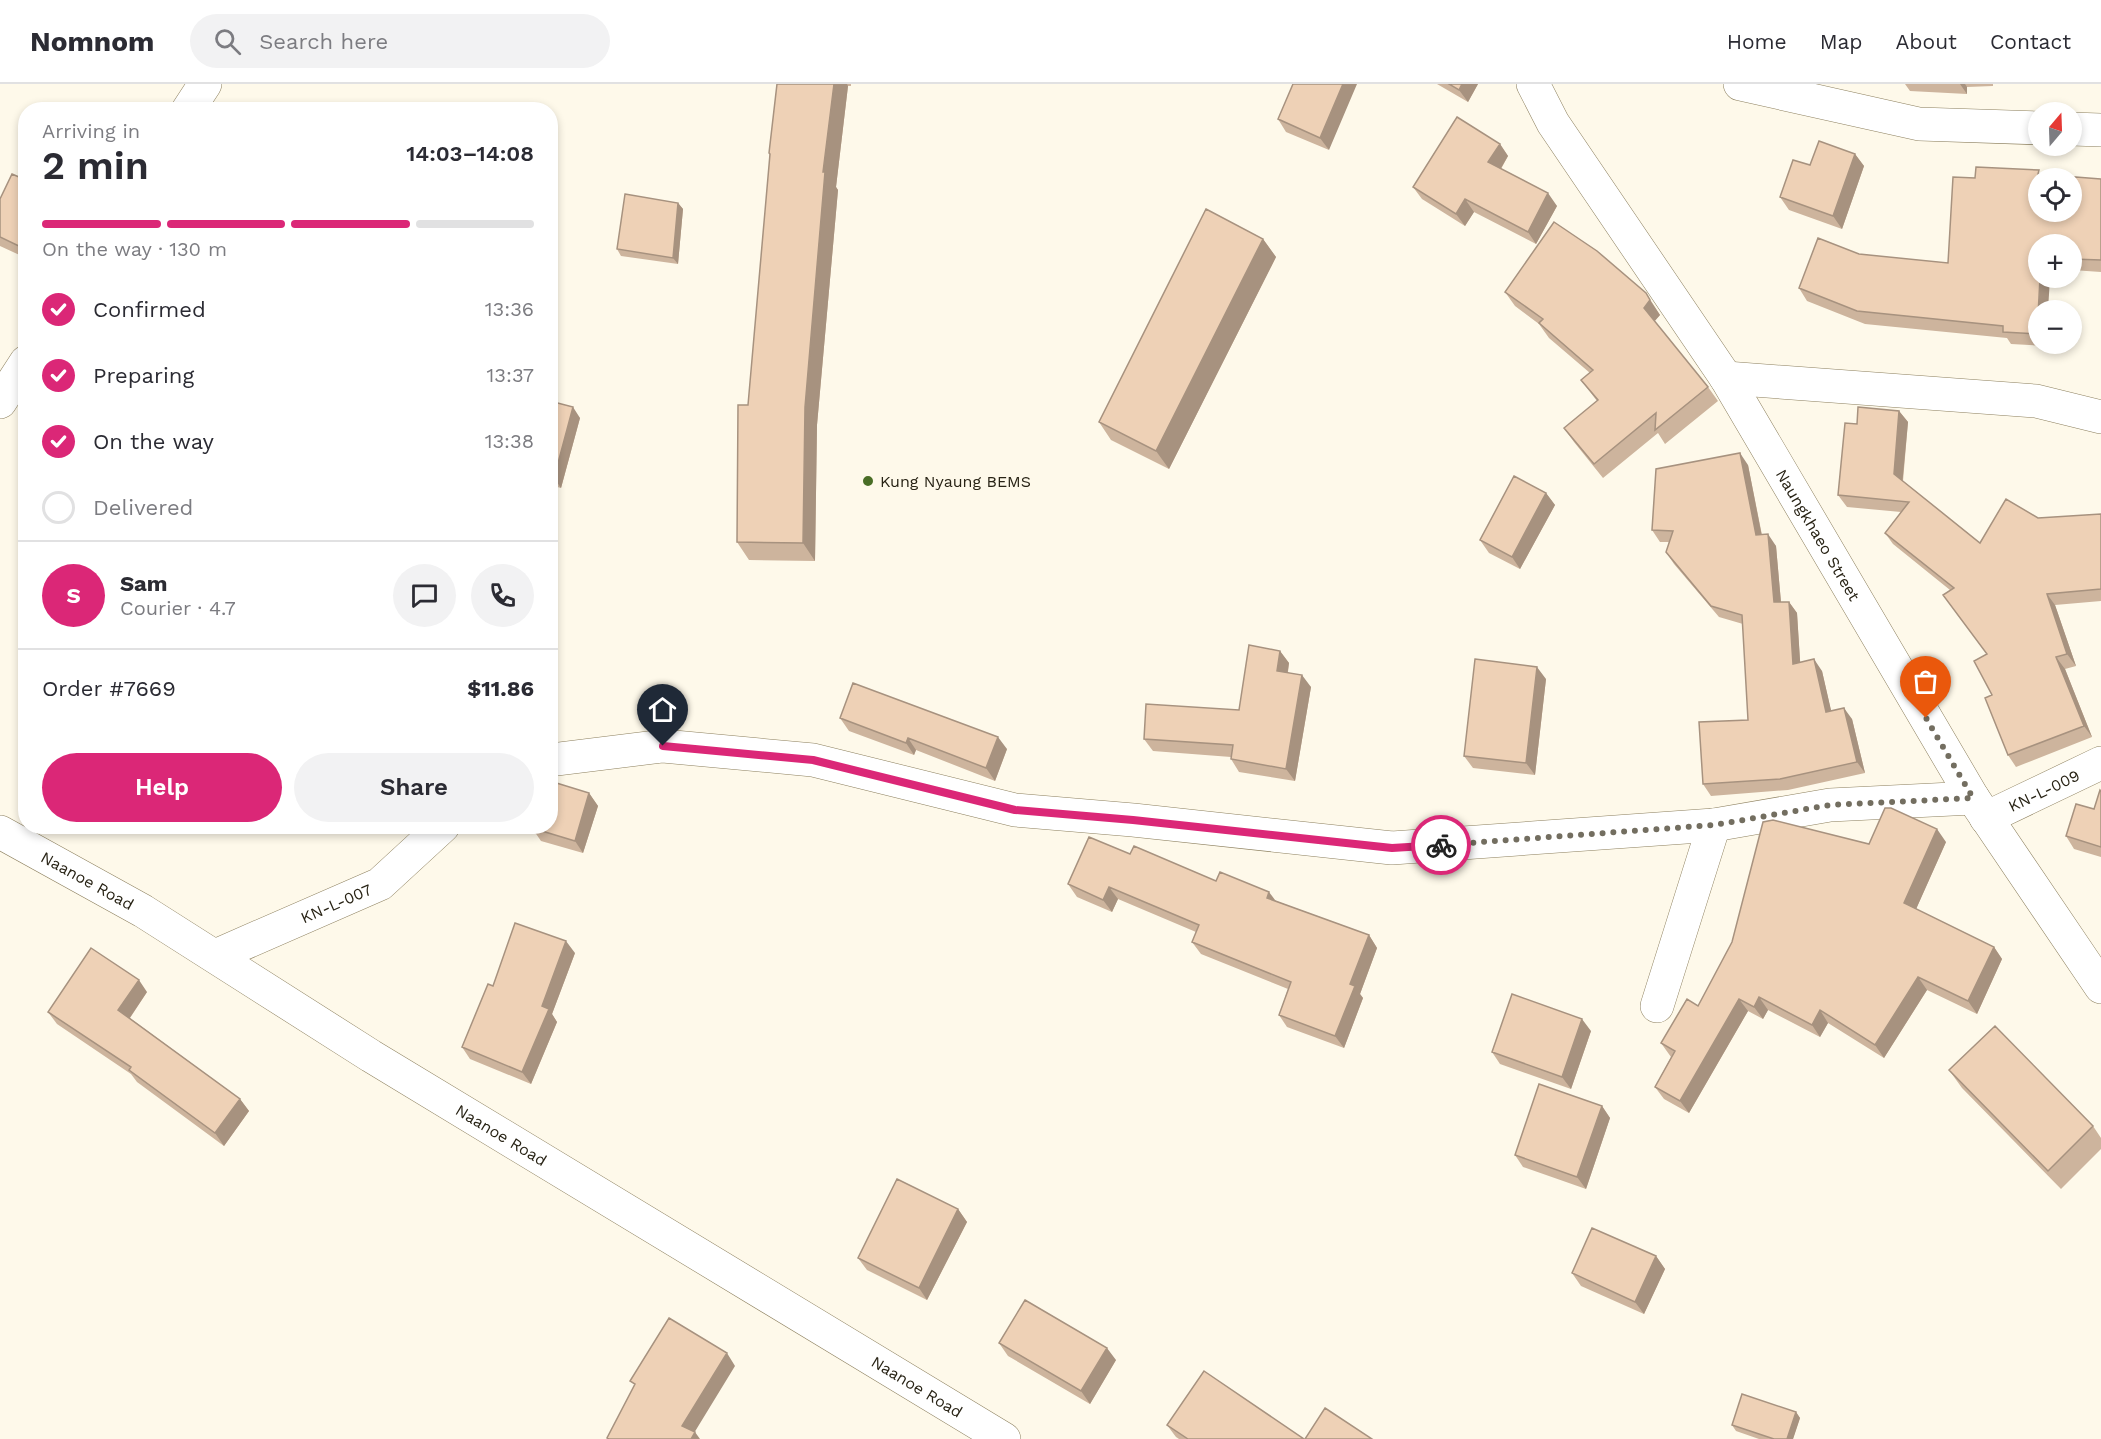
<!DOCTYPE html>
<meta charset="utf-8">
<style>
:root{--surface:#fff;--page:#f2f2f3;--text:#2b2b33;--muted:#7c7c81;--line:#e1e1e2;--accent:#db2777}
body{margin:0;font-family:"Work Sans",sans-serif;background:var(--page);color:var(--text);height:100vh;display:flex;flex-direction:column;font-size:22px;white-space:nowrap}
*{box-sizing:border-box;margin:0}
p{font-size:20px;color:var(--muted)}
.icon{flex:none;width:33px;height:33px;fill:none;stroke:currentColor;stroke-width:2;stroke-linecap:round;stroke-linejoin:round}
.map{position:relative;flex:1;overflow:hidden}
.side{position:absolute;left:18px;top:18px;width:540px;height:732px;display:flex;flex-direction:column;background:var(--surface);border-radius:24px;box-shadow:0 3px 9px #0003}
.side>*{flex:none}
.needle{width:39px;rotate:19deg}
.fabs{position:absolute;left:2028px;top:18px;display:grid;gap:12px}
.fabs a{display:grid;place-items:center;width:54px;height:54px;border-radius:50%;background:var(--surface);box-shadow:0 3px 9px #0003;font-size:30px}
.pin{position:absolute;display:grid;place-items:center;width:51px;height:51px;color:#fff;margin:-62px -26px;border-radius:50% 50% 50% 0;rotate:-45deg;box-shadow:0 0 6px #0007}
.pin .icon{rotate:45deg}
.courier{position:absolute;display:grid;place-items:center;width:60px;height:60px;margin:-30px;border:4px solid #db2777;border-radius:50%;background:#fff;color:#222;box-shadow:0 2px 8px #0007}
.headline em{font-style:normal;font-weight:600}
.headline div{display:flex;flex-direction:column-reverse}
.headline{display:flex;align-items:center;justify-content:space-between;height:102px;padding:0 24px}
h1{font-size:39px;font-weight:600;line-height:45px}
.bar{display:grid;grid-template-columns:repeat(4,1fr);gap:9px 6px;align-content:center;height:72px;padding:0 24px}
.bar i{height:8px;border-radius:4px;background:var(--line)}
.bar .selected{background:var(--accent)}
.bar p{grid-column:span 4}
.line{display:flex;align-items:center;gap:15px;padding:0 24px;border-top:2px solid var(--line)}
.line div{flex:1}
.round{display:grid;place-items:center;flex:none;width:63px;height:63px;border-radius:32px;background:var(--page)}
ol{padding:0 24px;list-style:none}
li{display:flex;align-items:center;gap:18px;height:66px}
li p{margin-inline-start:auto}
li .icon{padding:6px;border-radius:50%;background:var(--accent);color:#fff;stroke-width:4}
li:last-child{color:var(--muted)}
li i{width:33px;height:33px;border:3px solid var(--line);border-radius:50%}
.action{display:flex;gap:12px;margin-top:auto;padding:12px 24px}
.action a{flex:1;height:69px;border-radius:36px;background:var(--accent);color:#fff;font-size:24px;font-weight:600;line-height:69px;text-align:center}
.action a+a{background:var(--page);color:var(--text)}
header{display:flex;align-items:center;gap:36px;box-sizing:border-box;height:84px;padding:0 30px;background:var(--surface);border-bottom:2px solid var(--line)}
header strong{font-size:28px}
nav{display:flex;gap:33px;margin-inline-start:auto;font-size:21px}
.search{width:420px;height:54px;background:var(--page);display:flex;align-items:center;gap:15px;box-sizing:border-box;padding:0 21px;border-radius:33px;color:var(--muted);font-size:22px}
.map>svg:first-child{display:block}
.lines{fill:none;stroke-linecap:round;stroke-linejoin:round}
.street-casing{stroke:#8d805f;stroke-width:34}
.street{stroke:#fff;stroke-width:33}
.wall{fill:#cdb49d}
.shaded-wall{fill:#a7927f}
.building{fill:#eed1b6;stroke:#a7927f;stroke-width:1.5;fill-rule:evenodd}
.done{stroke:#736e60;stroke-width:6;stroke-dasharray:0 10.8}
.route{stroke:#db2777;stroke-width:8}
.poi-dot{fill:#496d25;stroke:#fef9ea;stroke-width:2}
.labels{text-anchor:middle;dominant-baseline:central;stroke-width:4.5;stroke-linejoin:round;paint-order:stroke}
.poi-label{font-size:16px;fill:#282315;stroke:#fef9ea;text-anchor:start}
.street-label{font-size:16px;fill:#282315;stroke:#fef9ea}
</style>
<header>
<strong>Nomnom</strong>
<div class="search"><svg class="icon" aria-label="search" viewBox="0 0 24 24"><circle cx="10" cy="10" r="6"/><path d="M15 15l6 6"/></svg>Search here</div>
<nav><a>Home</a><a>Map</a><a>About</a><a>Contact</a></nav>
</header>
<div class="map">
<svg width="2101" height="1355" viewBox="0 0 2101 1355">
<rect width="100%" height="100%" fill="#fef9ea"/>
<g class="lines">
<g class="street-casing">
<g id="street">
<path id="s1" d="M1533,0L1553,39L1726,294L1973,714L2101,903"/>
<path d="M1740,0L1919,40L2038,44"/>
<path d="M188,26L205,0"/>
<path d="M2072,45L2101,46"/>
<path d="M1726,294L2036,317L2101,333"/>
<path d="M0,318L26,278"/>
<path d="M550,676L663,662L813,676L1015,726L1133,736L1392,764L1714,741L1830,721L1973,714"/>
<path id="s2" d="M1986,734L2101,679"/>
<path id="s3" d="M0,748L143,827L371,972L1004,1355"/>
<path id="s4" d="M215,872L380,800L443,742"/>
<path d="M1657,922L1714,741"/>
</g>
</g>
<use href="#street" class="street"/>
</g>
<path class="wall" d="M777,0H851V2H848L836,103L838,106L817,341L815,477L749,476L737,458L770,72L769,69Z
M1293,0L1329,66L1286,48L1278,35Z
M1437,0H1478L1468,18Z
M1905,0H1993V2L1967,3V10L1910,7Z
M1500,60L1508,72L1501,85L1557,122L1536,160L1474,128L1465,142L1422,115L1413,103Z
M1855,70L1864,82L1842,145L1789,126L1780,113L1810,81Z
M2042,91L2101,95V188L2072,186V160H2038V260H2046L2045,262L2011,260L2007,254L1865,240L1807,217L1799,204L1859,170L1948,179L1975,94Z
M26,96V174L0,162V115Z
M678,119L683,125L678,180L621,172L617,165Z
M1263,155L1276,173L1169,385L1111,356L1099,338Z
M1505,208L1646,209L1660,231L1654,237L1708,303L1718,317L1665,360L1658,349L1603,394L1574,358L1564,344L1597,317L1581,296L1590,289L1549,254L1539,240L1515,222Z
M550,317L580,334L561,404L550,401Z
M1899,327L1908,338L1903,397L1980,459L2038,434L2101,430V517L2055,521L2076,582L2065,585L2092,653L2016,683L2008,671L1992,611L1987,570L1943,511L1950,506L1893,460L1885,449L1901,428L1847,423L1838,411L1857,340Z
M1748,381L1762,451L1776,462L1781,518H1789L1797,529L1800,578L1822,587L1831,627L1852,635L1865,689L1788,706L1711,712L1703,700L1748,636L1743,540L1719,533L1674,480L1666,468L1669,458H1660L1652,446Z
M1546,409L1555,421L1520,485L1489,469L1480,456Z
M1280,567L1289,579L1288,588L1311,603L1295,697L1239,688L1231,675V673L1153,667L1144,655L1239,626Z
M1546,595L1535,691L1473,684L1464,672Z
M840,634L1007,665L995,697L916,666L914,671L849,647Z
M2101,707V773L2074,765L2066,752L2094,725Z
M589,709L598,722L583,769L541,757L532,744Z
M1946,758L1916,825L1994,863L2002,875L1977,930L1927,906L1884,974L1828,939L1820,953L1768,926L1763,935L1748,927L1689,1029L1664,1015L1655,1003L1671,973L1661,959L1698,922L1869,760Z
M1130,770L1276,817L1369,851L1377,864L1360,910L1363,914L1344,964L1287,943L1279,931L1288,905L1201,870L1192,858L1196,848L1118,815L1112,828L1077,813L1068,800Z
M575,869L552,930L557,938L531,1000L470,975L462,963L493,902Z
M147,908L130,934L240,1015L249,1027L224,1062L137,998L131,990L57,940L48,928Z
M1591,947L1571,1005L1500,980L1492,968Z
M1949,986L2093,1042L2101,1054V1065L2061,1105L1962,1004Z
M1602,1022L1610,1034L1586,1105L1523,1083L1515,1071Z
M958,1125L967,1138L927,1216L867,1186L858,1174Z
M1656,1172L1665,1185L1644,1230L1581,1202L1572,1189Z
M999,1259L1116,1276L1090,1320L1008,1272Z
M1796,1328L1800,1334L1793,1355H1759L1736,1347L1732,1341Z
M1167,1341L1304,1355H1179L1176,1353Z"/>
<path class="shaded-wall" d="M834,0H847L848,2L836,103L838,106L817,341L815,477L803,459L805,323L823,88Z
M1343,0H1357L1329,66L1320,54Z
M1462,0H1478L1468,18L1459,6Z
M1960,0H1965L1967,3V10Z
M1500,60L1508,72L1497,91L1488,78Z
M1855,70L1864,82L1842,145L1833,132Z
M1548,109L1557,122L1536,160L1528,148Z
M1465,115L1474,128L1465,142L1456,130Z
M678,119L683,125L678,180L673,174Z
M1263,155L1276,173L1169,385L1156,367Z
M2040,194H2050L2048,226H2038V252L2037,250Z
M1650,216L1660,231L1654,238L1644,224Z
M573,323L580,334L561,404L554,394Z
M1899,327L1908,338L1902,402L1894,390Z
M1740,369L1748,381L1764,463L1756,451Z
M1546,409L1555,421L1520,485L1512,473Z
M1768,450L1776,462L1782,530L1774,518Z
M2047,510L2055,521L2076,582L2067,570Z
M1789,518L1797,529L1801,591L1793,580Z
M1280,567L1289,579L1286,599L1277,587Z
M2056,573L2065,585L2092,653L2084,642Z
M1814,575L1822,587L1834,639L1826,628Z
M1537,583L1546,595L1535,691L1526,679Z
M1302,591L1311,603L1295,697L1286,685Z
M1844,624L1852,635L1865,689L1857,678Z
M998,653L1007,665L995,697L986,684Z
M908,654L916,666L914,671L906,659Z
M589,709L598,722L583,769L575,757Z
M1937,745L1946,758L1913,832L1904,819Z
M1109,803L1118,815L1112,828L1103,816Z
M1269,808L1278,820L1267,814Z
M1369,851L1377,864L1360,910L1363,914L1344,964L1335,952L1350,900Z
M566,857L575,869L552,930L557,938L531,1000L522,988L542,922Z
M1994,863L2002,875L1977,930L1968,917Z
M1918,893L1927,906L1884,974L1875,961Z
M139,896L147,908L127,938L118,926Z
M1759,913L1768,926L1763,935L1754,923Z
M1739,915L1748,927L1689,1029L1680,1017Z
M1820,926L1828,939L1820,953L1812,941Z
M1582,935L1591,947L1571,1005L1562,993Z
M240,1015L249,1027L224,1062L215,1049Z
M1602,1022L1610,1034L1586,1105L1577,1093Z
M958,1125L967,1138L927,1216L919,1204Z
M1656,1172L1665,1185L1644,1230L1635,1218Z
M1107,1264L1116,1276L1090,1320L1081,1307Z
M727,1269L735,1282L691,1354L682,1342Z
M1796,1328L1800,1334L1793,1355H1787Z
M695,1348L700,1355H691Z"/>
<path class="building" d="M777,0H834L823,88H825L805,323L803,459L737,458L738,321H748L770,70L769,69Z
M1293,0H1343L1320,54L1278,35Z
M1449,0H1462L1459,6Z
M1457,33L1500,60L1488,78L1548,109L1528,148L1465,115L1456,130L1413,103Z
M1819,57L1855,70L1833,132L1780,113L1793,76L1810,81Z
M1976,83L2039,86L2038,90L2101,95V176L2072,175V160H2038V194H2040L2037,250L2003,248V242L1857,227L1799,204L1818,154L1859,170L1948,179L1953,93L1975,94ZM2038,94H2072V128H2038Z
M12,90L26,96V160L23,164L0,153V115Z
M625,110L678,119L673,174L617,165Z
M1206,125L1263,155L1156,367L1099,338Z
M1554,138L1597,167L1646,209L1650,216L1644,224L1708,303L1655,346L1656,329L1594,380L1564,344L1598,316L1581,296L1593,286L1539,239L1543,235L1505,208Z
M550,317L573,323L554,394L550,393Z
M1858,323L1899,327L1894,390L1980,459L2006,415L2038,434L2101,430V505L2047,510L2067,570L2056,573L2084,642L2008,671L1985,614L1992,611L1974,577L1987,570L1943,511L1954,504L1885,449L1909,418L1838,411L1845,339L1857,340Z
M1740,369L1756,451L1768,450L1774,518H1789L1793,580L1814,575L1826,628L1844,624L1857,678L1780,695L1703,700L1699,638L1748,636L1742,531L1711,522L1666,468L1673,447L1652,446L1656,385Z
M1514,392L1546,409L1512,473L1480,456Z
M1249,561L1280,567L1277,587L1302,591L1286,685L1231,675L1233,661L1144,655L1146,620L1239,626Z
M1475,575L1537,583L1526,679L1464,672Z
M853,599L998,653L986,684L908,654L906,659L840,634Z
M550,697L589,709L575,757L532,744L533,742H550Z
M2100,706L2101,707V763L2066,752L2076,720L2094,725Z
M1885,724H1891L1937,745L1904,819L1994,863L1968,917L1918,893L1875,961L1820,926L1812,941L1759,913L1754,923L1739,915L1680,1017L1655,1003L1675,967L1661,959L1687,915L1698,922L1732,858L1763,738L1773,736L1869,760Z
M1089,753L1130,770L1134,762L1216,797L1220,788L1269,808L1267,814L1369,851L1350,900L1355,902L1335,952L1279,931L1291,898L1192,858L1199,841L1109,803L1103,816L1068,800Z
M515,839L566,857L542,922L549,925L522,988L462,963L488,900L493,902Z
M91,864L139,896L118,926L240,1015L215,1049L129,986L131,983L48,928Z
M1512,910L1582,935L1562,993L1492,968Z
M1995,942L2093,1042L2048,1087L1949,986Z
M1539,1000L1602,1022L1577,1093L1515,1071Z
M897,1095L958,1125L919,1204L858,1174Z
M1592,1144L1656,1172L1635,1218L1572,1189Z
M1025,1216L1107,1264L1081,1307L999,1259Z
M669,1234L727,1269L682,1342L695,1348L691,1355H609L607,1354L635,1300L630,1297Z
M1204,1287L1304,1355H1188L1167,1341Z
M1742,1310L1796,1328L1787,1355H1774L1732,1341Z
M1325,1324L1372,1355H1305Z"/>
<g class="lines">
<path class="done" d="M1441,761L1714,741L1830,721L1973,714L1926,634"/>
<path class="route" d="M663,662L813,676L1015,726L1133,736L1392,764L1441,761"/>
</g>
<circle class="poi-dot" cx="868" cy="397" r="6"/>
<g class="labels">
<g class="poi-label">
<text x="880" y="397">Kung Nyaung BEMS</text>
</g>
<g class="street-label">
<text stroke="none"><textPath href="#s1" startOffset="534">Naungkhaeo Street</textPath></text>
<text stroke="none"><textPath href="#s2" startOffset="64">KN-L-009</textPath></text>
<text stroke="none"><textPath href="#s3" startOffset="100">Naanoe Road</textPath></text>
<text stroke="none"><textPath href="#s4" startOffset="132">KN-L-007</textPath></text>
<text stroke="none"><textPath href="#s3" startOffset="586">Naanoe Road</textPath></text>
<text stroke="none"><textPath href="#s3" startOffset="1072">Naanoe Road</textPath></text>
</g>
</g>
</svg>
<div class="fabs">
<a><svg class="needle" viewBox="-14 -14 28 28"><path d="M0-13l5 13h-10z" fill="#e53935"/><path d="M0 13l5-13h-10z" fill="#7c7c81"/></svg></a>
<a><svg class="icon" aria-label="locate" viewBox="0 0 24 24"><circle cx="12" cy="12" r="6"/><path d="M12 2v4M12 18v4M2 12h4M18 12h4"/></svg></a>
<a>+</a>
<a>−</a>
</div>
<div class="pin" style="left:1926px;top:634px;background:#ea580c"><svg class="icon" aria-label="bag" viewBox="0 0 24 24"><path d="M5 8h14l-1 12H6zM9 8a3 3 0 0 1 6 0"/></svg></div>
<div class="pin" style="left:663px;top:662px;background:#1f2937"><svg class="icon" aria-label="home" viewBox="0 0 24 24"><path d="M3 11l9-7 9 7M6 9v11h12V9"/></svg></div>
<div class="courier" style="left:1441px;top:761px"><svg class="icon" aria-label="bike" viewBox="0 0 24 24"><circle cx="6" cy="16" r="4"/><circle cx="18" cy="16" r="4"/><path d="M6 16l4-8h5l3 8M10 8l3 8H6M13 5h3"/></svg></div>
<section class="side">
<div class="headline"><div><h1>2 min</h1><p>Arriving in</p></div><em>14:03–14:08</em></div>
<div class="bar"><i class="selected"></i><i class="selected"></i><i class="selected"></i><i></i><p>On the way · 130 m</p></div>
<ol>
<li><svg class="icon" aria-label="check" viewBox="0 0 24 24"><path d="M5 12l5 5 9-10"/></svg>Confirmed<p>13:36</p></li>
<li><svg class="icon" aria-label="check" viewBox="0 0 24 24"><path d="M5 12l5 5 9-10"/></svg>Preparing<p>13:37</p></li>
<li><svg class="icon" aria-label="check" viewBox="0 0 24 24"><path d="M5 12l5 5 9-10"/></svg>On the way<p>13:38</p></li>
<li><i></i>Delivered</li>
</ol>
<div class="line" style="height:108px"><b class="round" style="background:var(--accent);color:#fff">S</b><div><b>Sam</b><p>Courier · 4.7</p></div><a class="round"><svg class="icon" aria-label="chat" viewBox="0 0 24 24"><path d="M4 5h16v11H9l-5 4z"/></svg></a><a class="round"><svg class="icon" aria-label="phone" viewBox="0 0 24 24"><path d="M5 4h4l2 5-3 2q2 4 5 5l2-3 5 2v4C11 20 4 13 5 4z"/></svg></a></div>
<div class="line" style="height:78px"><div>Order #7669</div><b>$11.86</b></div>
<div class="action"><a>Help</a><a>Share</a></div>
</section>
</div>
